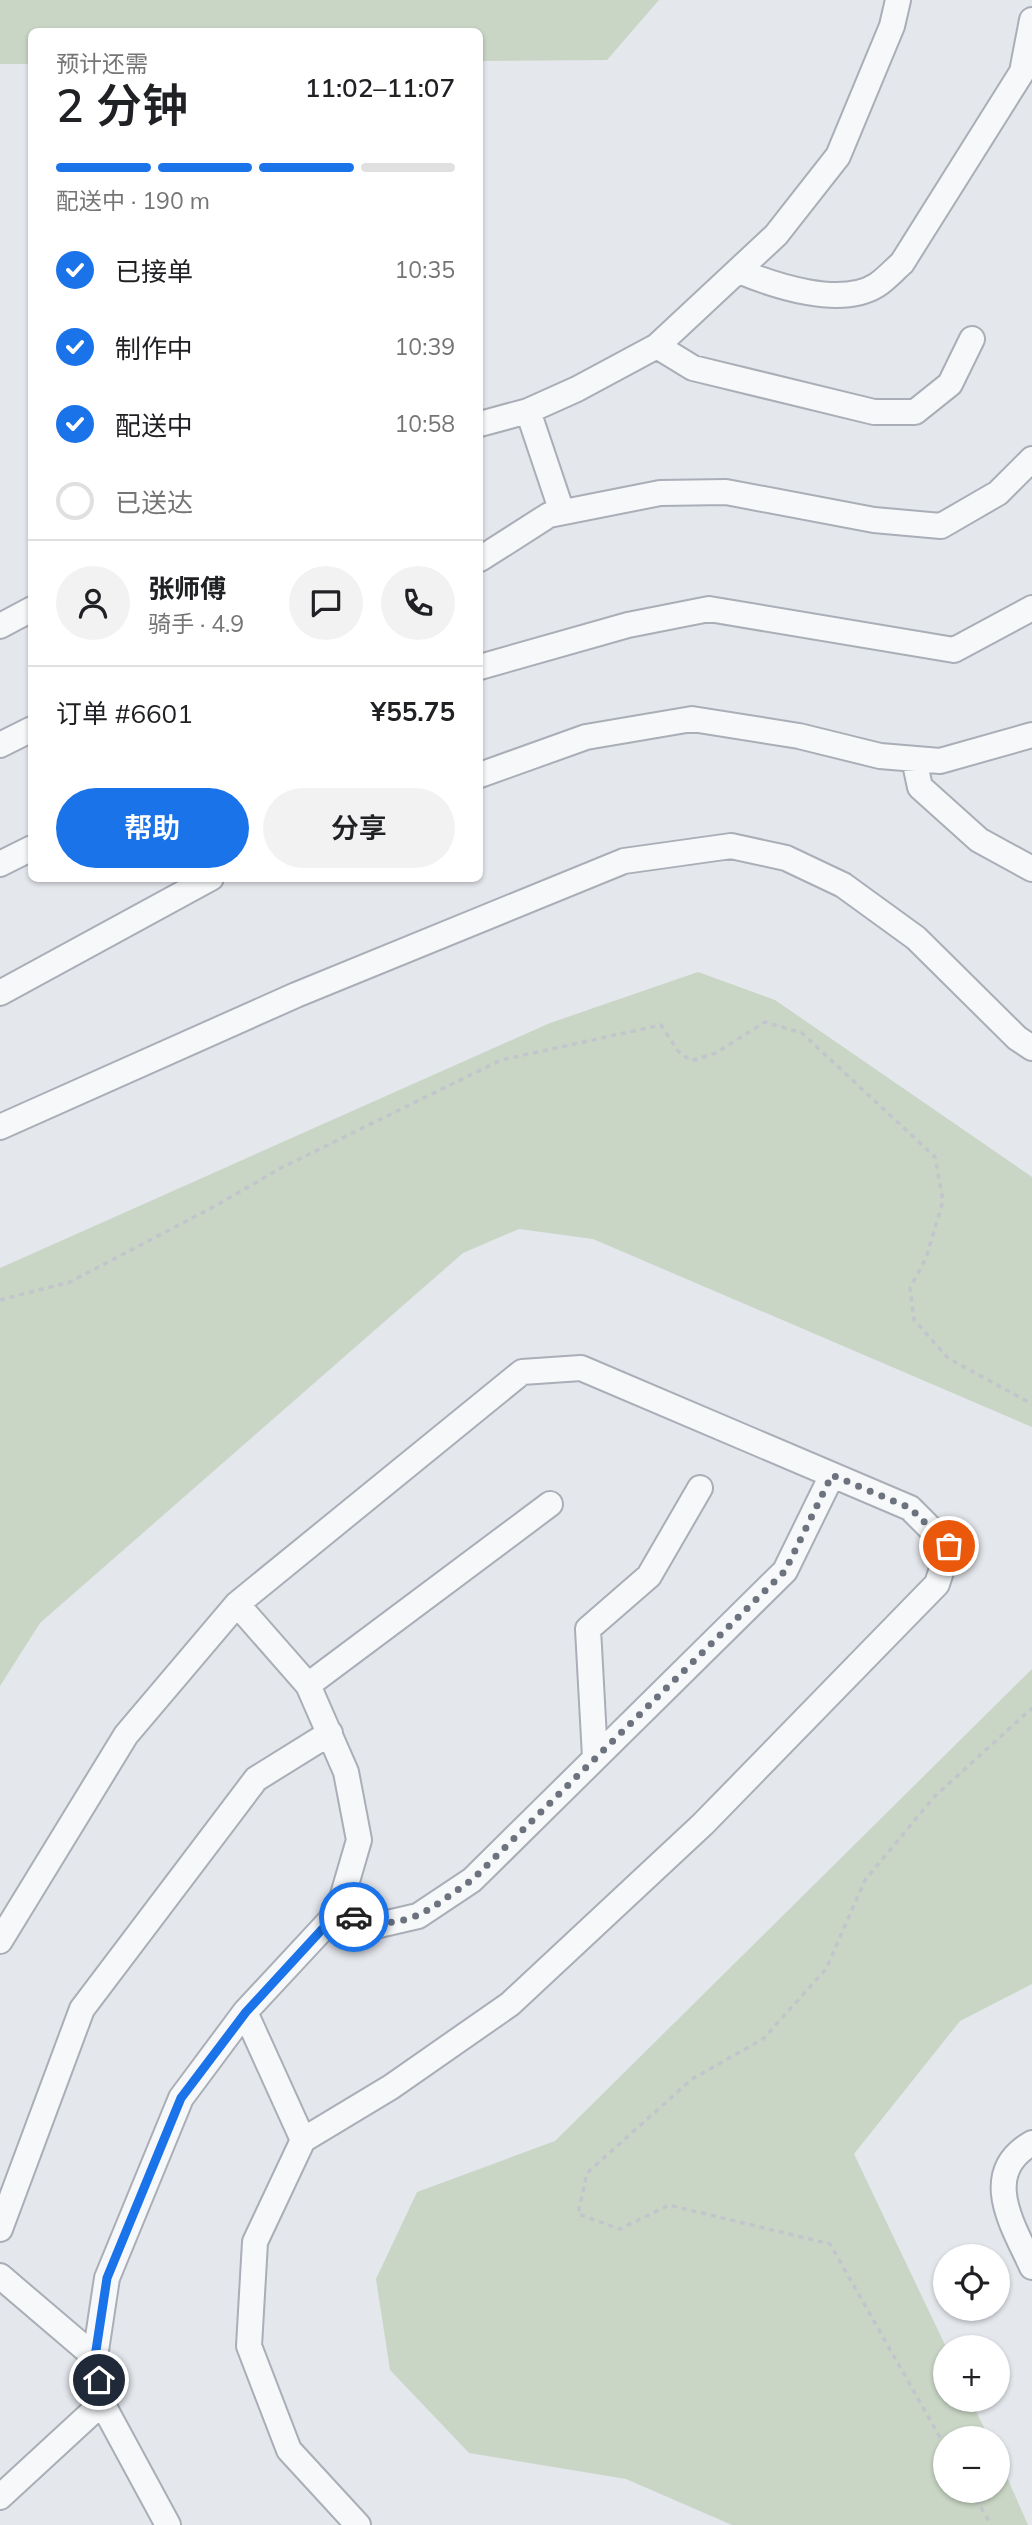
<!DOCTYPE html>
<html lang="zh">
<meta charset="utf-8">
<style>
:root{--surface:#fff;--page:#f2f2f2;--text:#202124;--muted:#757577;--line:#e0e0e0;--accent:#1a73e8}
body{margin:0;font-family:Mulish,"Noto Sans SC",sans-serif;background:var(--page);color:var(--text);height:100vh;display:flex;flex-direction:column;font-size:26px;white-space:nowrap}
*{box-sizing:border-box;margin:0}
p{font-size:23px;color:var(--muted)}
.icon{flex:none;width:38px;height:38px;fill:none;stroke:currentColor;stroke-width:2;stroke-linecap:round;stroke-linejoin:round}
.map{position:relative;flex:1;overflow:hidden}
.side{position:absolute;left:28px;top:28px;width:455px;height:854px;display:flex;flex-direction:column;background:var(--surface);border-radius:10px;box-shadow:0 2px 5px #0004}
.side>*{flex:none}
.controls{position:absolute;left:933px;top:2244px;display:grid;gap:14px}
.controls a{display:grid;place-items:center;width:77px;height:77px;border-radius:50%;background:var(--surface);box-shadow:0 2px 5px #0004;font-size:35px}
.pin{position:absolute;display:grid;place-items:center;width:60px;height:60px;color:#fff;margin:-30px;border:4px solid #fff;border-radius:50%;box-shadow:0 2px 7px #0007}
.courier{position:absolute;display:grid;place-items:center;width:70px;height:70px;margin:-35px;border:5px solid #1a73e8;border-radius:50%;background:#fff;color:#222;box-shadow:0 2px 9px #0007}
.overview em{font-style:normal;font-weight:600}
.overview div{display:flex;flex-direction:column-reverse}
.overview{display:flex;align-items:center;justify-content:space-between;height:119px;padding:0 28px}
h1{font-size:46px;font-weight:600;line-height:52px}
.bar{display:grid;grid-template-columns:repeat(4,1fr);gap:10px 7px;align-content:center;height:84px;padding:0 28px}
.bar i{height:9px;border-radius:5px;background:var(--line)}
.bar .on{background:var(--accent)}
.bar p{grid-column:span 4}
.line{display:flex;align-items:center;gap:18px;padding:0 28px;border-top:2px solid var(--line)}
.line div{flex:1}
.round{display:grid;place-items:center;flex:none;width:74px;height:74px;border-radius:37px;background:var(--page)}
ol{padding:0 28px;list-style:none}
li{display:flex;align-items:center;gap:21px;height:77px}
li p{margin-inline-start:auto}
li .icon{padding:7px;border-radius:50%;background:var(--accent);color:#fff;stroke-width:4}
li:last-child{color:var(--muted)}
li i{width:38px;height:38px;border:4px solid var(--line);border-radius:50%}
.button{display:flex;gap:14px;margin-top:auto;padding:14px 28px}
.button a{flex:1;height:80px;border-radius:42px;background:var(--accent);color:#fff;font-size:28px;font-weight:600;line-height:80px;text-align:center}
.button a+a{background:var(--page);color:var(--text)}
.map>svg:first-child{display:block}
.green{fill:#c9d6c5}
.lines{fill:none;stroke-linecap:round;stroke-linejoin:round}
.minor-casing{stroke:#a9aeb7;stroke-width:28}
.path{stroke:#c2c5cb;stroke-width:3.5;stroke-dasharray:5 5;stroke-linecap:butt}
.minor{stroke:#f7f8fa;stroke-width:24}
.done{stroke:#6c737f;stroke-width:7;stroke-dasharray:0 12.6}
.route{stroke:#1a73e8;stroke-width:9}
</style>
<div class="map">
<svg width="1032" height="2525" viewBox="0 0 1032 2525">
<rect width="100%" height="100%" fill="#e4e7ec"/>
<path class="green" d="M0,0H659L607,60L480,61V32H32L31,64H0Z
M698,972L775,1000L1032,1177V1427L593,1239L519,1229L463,1253L40,1623L0,1686V1268L550,1023Z
M1032,1669V1984L960,2021L854,2154L946,2347L945,2399H970L989,2438H945V2490H998V2457L1028,2525H732L626,2479L469,2453L390,2370L376,2279L417,2192L555,2141Z"/>
<g class="lines">
<g class="minor-casing">
<path id="minor" d="M739,271C775,286 841,308 877,285C886,279 894,270 902,263L1022,72L1032,20
M657,346L693,368L874,412H915L950,384L972,339
M528,411L562,512
M480,424L528,411L577,389L657,346L776,235L838,156L892,26L898,0
M480,559L549,515L660,493L726,492L874,520L941,526L998,493L1032,459
M0,626L32,609
M480,667L628,625L709,609L954,650L1032,608
M0,745L32,729
M914,759L920,787L979,840L1032,869
M480,775L586,737L692,719L799,736L880,756L940,761L1032,735
M0,864L32,848
M0,993L211,878
M0,1127L296,995L624,861L731,846L786,858L843,885L916,938L1017,1038L1032,1048
M308,1685L550,1504
M595,1757L588,1629L649,1576L700,1488
M338,1912L379,1925L418,1916L472,1880L785,1571L832,1475
M0,1941L126,1735L237,1604L522,1372L581,1368L910,1508L949,1547L937,1584L703,1824L510,2004L391,2087L303,2140L255,2242L249,2346L289,2450L358,2525
M245,2012L303,2140
M1032,2143C979,2174 1013,2225 1032,2267
M0,2229L82,2009L256,1779L330,1733
M0,2276L95,2357
M0,2497L102,2403
M168,2525L102,2403L95,2357L107,2278L181,2098L245,2012L338,1912L359,1840L346,1772L308,1685L237,1604"/>
</g>
<path class="path" d="M0,1300L70,1282L217,1205L281,1168L501,1060L661,1025L678,1051L691,1061L716,1053L765,1022L802,1033L935,1157L943,1201L926,1258L910,1288L914,1320L948,1358L1032,1404
M945,2446L830,2244L669,2205L620,2229L578,2214L587,2173L692,2079L763,2039L826,1969L865,1880L934,1797L1032,1708
M971,2490L991,2525"/>
<use href="#minor" class="minor"/>
</g>
<g class="lines">
<path class="done" d="M354,1917C407,1934 430,1908 472,1880L785,1571L832,1475L910,1508L949,1546"/>
<path class="route" d="M99,2380L95,2357L107,2278L181,2098L246,2012L338,1912L354,1917"/>
</g>
</svg>
<div class="controls">
<a><svg class="icon" aria-label="locate" viewBox="0 0 24 24"><circle cx="12" cy="12" r="6"/><path d="M12 2v4M12 18v4M2 12h4M18 12h4"/></svg></a>
<a>+</a>
<a>−</a>
</div>
<div class="pin" style="left:949px;top:1546px;background:#ea580c"><svg class="icon" aria-label="bag" viewBox="0 0 24 24"><path d="M5 8h14l-1 12H6zM9 8a3 3 0 0 1 6 0"/></svg></div>
<div class="pin" style="left:99px;top:2380px;background:#1f2937"><svg class="icon" aria-label="home" viewBox="0 0 24 24"><path d="M3 11l9-7 9 7M6 9v11h12V9"/></svg></div>
<div class="courier" style="left:354px;top:1917px"><svg class="icon" aria-label="car" viewBox="0 0 24 24"><path d="M5 17H2v-5l4-1 3-4h7l3 4 3 1v5h-3M9 17h6M6 11h13"/><circle cx="7" cy="17" r="2"/><circle cx="17" cy="17" r="2"/></svg></div>
<section class="side">
<div class="overview"><div><h1>2 分钟</h1><p>预计还需</p></div><em>11:02–11:07</em></div>
<div class="bar"><i class="on"></i><i class="on"></i><i class="on"></i><i></i><p>配送中 · 190 m</p></div>
<ol>
<li><svg class="icon" aria-label="check" viewBox="0 0 24 24"><path d="M5 12l5 5 9-10"/></svg>已接单<p>10:35</p></li>
<li><svg class="icon" aria-label="check" viewBox="0 0 24 24"><path d="M5 12l5 5 9-10"/></svg>制作中<p>10:39</p></li>
<li><svg class="icon" aria-label="check" viewBox="0 0 24 24"><path d="M5 12l5 5 9-10"/></svg>配送中<p>10:58</p></li>
<li><i></i>已送达</li>
</ol>
<div class="line" style="height:126px"><a class="round"><svg class="icon" aria-label="person" viewBox="0 0 24 24"><circle cx="12" cy="8" r="4"/><path d="M4 21q1-7 8-7t8 7"/></svg></a><div><b>张师傅</b><p>骑手 · 4.9</p></div><a class="round"><svg class="icon" aria-label="chat" viewBox="0 0 24 24"><path d="M4 5h16v11H9l-5 4z"/></svg></a><a class="round"><svg class="icon" aria-label="phone" viewBox="0 0 24 24"><path d="M5 4h4l2 5-3 2q2 4 5 5l2-3 5 2v4C11 20 4 13 5 4z"/></svg></a></div>
<div class="line" style="height:91px"><div>订单 #6601</div><b>¥55.75</b></div>
<div class="button"><a>帮助</a><a>分享</a></div>
</section>
</div>
